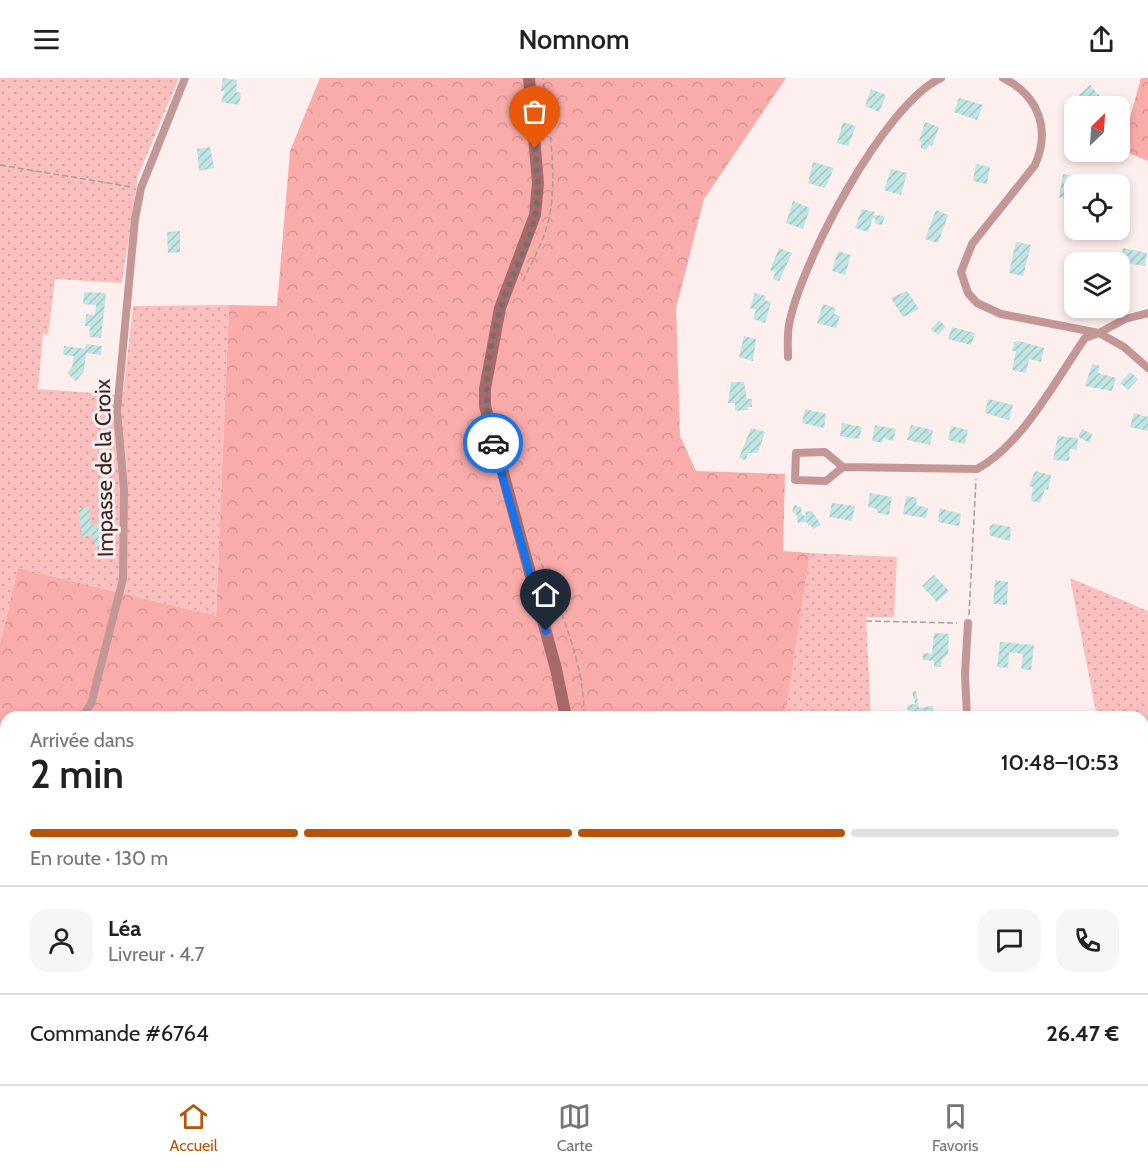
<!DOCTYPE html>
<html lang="fr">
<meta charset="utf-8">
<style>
:root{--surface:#fff;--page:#f6f6f6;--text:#202124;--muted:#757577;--line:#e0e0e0;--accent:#b45309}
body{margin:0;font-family:Cabin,sans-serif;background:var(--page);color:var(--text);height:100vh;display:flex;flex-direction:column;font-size:22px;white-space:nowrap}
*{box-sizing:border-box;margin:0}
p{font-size:20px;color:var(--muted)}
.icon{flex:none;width:33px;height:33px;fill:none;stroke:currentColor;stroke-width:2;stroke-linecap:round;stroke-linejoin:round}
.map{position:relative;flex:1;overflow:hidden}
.details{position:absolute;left:0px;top:633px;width:1149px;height:374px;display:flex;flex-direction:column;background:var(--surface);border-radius:18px 18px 0 0;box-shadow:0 3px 9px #0003}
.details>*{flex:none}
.needle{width:39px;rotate:25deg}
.fabs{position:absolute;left:1064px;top:18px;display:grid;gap:12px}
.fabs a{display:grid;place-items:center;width:66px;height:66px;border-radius:12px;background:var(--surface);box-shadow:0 3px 9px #0003;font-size:30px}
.pin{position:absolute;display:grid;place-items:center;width:51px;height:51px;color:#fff;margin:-62px -26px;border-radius:50% 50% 50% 0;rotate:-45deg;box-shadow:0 0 6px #0007}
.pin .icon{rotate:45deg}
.courier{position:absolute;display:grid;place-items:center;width:60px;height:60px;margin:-30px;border:4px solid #1a73e8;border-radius:50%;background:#fff;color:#222;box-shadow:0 2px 8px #0007}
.overview em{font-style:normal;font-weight:600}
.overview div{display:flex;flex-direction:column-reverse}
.overview{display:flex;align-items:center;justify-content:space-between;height:102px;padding:0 30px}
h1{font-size:39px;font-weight:600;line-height:45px}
.bar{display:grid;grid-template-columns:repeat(4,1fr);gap:9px 6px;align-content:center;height:72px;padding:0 30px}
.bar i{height:8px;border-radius:4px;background:var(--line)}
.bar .current{background:var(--accent)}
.bar p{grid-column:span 4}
.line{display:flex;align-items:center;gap:15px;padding:0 30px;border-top:2px solid var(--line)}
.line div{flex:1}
.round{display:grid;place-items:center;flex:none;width:63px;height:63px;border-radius:18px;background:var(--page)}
header{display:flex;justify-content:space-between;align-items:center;height:78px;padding:0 30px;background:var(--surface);font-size:27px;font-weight:600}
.menu{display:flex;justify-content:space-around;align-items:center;height:84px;border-top:2px solid var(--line);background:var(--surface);font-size:16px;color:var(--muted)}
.menu a{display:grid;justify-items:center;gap:3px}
.menu .current{color:var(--accent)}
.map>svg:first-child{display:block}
.grass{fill:url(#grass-dots)}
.forest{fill:url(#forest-crowns)}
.building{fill:url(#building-hatch)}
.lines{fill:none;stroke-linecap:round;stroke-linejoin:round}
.path{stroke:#ab9d9c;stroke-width:1.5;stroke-dasharray:6 3;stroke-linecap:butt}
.service{stroke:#c29796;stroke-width:4}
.minor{stroke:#c29796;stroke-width:8}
.secondary{stroke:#a76a6a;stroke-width:12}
.done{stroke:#7a6c6b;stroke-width:6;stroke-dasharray:0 10.8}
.route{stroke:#1a73e8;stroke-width:8}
.labels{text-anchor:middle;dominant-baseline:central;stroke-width:6;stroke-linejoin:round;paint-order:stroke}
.street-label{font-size:22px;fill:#332625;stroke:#fdefee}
</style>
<header><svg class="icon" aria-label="menu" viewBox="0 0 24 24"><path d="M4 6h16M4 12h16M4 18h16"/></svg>Nomnom<svg class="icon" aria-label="share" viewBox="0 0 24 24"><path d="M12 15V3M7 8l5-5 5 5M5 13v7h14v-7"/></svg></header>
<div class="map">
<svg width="1148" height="1006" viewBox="0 0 1148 1006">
<defs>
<pattern id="grass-dots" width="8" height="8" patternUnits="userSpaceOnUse" patternTransform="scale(1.5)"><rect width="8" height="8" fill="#fac0bf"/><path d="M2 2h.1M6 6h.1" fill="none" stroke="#d7a5a4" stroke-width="1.8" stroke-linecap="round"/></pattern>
<pattern id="forest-crowns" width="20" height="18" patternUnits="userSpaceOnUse" patternTransform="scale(1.5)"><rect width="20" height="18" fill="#faacaa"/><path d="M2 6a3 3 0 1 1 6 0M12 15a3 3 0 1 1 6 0" fill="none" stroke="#d79492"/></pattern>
<pattern id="building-hatch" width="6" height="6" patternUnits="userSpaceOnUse" patternTransform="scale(1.5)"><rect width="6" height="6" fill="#c0e6e4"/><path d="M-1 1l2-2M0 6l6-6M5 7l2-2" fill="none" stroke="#a5c5c3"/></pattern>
</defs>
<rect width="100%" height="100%" fill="#fdefee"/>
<path class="grass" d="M0,0H179L138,98L122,205L55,201L48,257L43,256L38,311L123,317L133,228L229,227L216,538L18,490L0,566Z
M810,475L897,479L894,539H866L871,639H785Z
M1070,500L1148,533V735L1143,737V639H1097Z"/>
<path class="forest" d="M320,0H786L704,121L676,230L680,358L696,393L785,396L783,473L810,475L785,639H6V713L0,706V566L18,490L216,538L229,227L277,228L290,73Z
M1141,0H1148V83L1121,72Z
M0,980L6,982V1000H890L892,1006H0Z"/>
<path class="building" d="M223,0L237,2L236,14L241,15L239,27L221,24L225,13H221Z
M1090,7L1106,25L1105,28H1084L1088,27L1079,17Z
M871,11L886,17L879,34L865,28Z
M959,20L983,27L977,42L954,34Z
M843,44L856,48L848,68L837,65Z
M925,44L939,49L932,68L929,67L926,72L921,70V64L919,63Z
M210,69L214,90L199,93L197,71Z
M813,84L834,90L825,110L808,105Z
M976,86L990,89L987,106L973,103Z
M891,91L907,95L901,117L884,112Z
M1063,96L1075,98L1072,121L1059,119Z
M793,123L810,130L803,151L786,145Z
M862,131L875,134L873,137L885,138L882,147L874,145L876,141L873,140L868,154L855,150Z
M936,132L948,137L938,165L925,161Z
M180,153V174L168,175L167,154Z
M1016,164L1031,167L1023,198L1009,195Z
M779,170L792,175L779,203L773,201L775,194L770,192Z
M1123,170L1147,175L1145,188L1120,184Z
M838,173L851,177L845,197L832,193Z
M1067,195L1074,197V212L1064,209Z
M907,213L919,231L903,239L891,220Z
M84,214L106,215L101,260L89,259L90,248H85L86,236L95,237L96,227L83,226Z
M755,215L766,218L765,222L771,224L765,245L753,241L756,232L750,230Z
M823,226L836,230L834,236L840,238L836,250L817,245Z
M939,242L946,249L938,257L931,251Z
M952,249L975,255L971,267L948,261Z
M744,258L756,261L753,283L739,279Z
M1019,263L1044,270L1041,284L1029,281L1026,295L1012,292L1016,273H1012L1014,264Z
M86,266L102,268L101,277L86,275L84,293L76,303L67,295L72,289L74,278L63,277L64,268L85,271Z
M1092,286L1100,288L1098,295L1116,300L1112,313L1085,308Z
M1130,294L1138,301L1128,312L1120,305Z
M731,304H744L747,321H752V329H747L748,332L735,333V325H728Z
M988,321L1013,327L1009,342L985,335Z
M805,331L826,336L824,350L802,345Z
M1134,335L1148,339V353L1130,349Z
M842,345L862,349L859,361L840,358Z
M875,347L896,351L893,363L883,360L882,365L872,363Z
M911,347L933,352L930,367L907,362Z
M951,348L968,352L965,366L948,362Z
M751,350L765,354L758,375H748L746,382L739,380Z
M1082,351L1092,356L1090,365L1078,359Z
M1058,358L1078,360L1077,372L1070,371L1069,383L1053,382Z
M1035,393L1051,397L1048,412L1045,411L1040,425L1031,423L1033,409L1029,408Z
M870,415L892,419L889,437L877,435V431L868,429Z
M906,418L917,420L916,427L928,430L926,440L903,436Z
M832,425L855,428L852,443L829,439Z
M794,427L801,429L802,437L806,438L805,434L812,433L821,447L813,451L811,447L808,448L807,444L798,445L796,435L792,434Z
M89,429L91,447L105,446L107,469L95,470L93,457L82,459L79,430Z
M940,430L961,436L959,448L938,444Z
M994,446L1011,449L1010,463L989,457L990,448Z
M934,497L949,513L937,524L922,508Z
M995,502L1008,504L1007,527L993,526Z
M934,555L949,556L948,576L942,581L941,589H934V583L923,582V575L932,576Z
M1000,564L1034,567L1031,592L1021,591L1023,576L1009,574L1008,590L997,589Z
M916,613L919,630L933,628L934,639H885V637L908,634L907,627L915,626L912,614Z
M1144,987L1148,1006H1136L1135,1000H1143Z"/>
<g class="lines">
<path class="path" d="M0,87L132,109
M523,203C531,185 542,167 547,148C560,102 548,47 543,0
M538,477C558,528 585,583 584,639
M969,537L976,401
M866,543L957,545
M616,1000L619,1006
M296,1006L305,1000"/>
<path class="service" d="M1143,810L1148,806"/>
<path class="minor" d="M1003,0C1038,17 1051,51 1035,87L972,166L961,194L968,215L977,225L1001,236L1099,255L1125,241L1148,235
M788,279C788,269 787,257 789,247C800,186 884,26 941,0
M843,389L826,403L795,402L796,375L825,374L843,389L977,391C1021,368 1056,302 1085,260L1099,255L1124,269L1148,290
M82,639L91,626L123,501L124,411L117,333L135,141L141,110L185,0
M967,639L965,596L968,545
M0,724L6,731
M1148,833L1144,856L1148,875
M0,939L6,927
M1042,1000L1046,1006"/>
<path class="secondary" d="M529,0L538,105L535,137L500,230L485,311V328L556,591L566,639
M591,1000L594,1006"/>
</g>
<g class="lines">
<path class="done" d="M493,365C480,313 489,258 509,208C518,185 530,163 535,139C540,116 537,93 535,70"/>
<path class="route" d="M493,365L546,553"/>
</g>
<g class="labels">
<g class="street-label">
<text transform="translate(104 390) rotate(-91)">Impasse de la Croix</text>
</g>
</g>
</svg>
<div class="fabs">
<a><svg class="needle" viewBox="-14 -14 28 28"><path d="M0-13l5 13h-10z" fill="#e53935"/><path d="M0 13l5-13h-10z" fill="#757577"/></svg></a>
<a><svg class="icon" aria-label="locate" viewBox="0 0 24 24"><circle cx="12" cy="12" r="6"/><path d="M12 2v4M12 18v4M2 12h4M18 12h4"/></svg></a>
<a><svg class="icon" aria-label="layers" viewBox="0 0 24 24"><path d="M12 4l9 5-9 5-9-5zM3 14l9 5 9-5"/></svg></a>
</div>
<div class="pin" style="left:535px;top:70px;background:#ea580c"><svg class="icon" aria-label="bag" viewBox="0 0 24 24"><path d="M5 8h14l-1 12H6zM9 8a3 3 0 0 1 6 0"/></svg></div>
<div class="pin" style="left:546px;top:553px;background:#1f2937"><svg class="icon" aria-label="home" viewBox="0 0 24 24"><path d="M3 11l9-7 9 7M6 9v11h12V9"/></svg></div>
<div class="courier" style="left:493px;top:365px"><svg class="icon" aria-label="car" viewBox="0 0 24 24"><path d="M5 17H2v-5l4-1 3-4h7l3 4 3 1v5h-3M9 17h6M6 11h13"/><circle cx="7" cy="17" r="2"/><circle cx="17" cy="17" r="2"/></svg></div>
<section class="details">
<div class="overview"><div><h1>2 min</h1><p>Arrivée dans</p></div><em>10:48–10:53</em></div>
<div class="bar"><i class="current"></i><i class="current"></i><i class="current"></i><i></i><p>En route · 130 m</p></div>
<div class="line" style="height:108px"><a class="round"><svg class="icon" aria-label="person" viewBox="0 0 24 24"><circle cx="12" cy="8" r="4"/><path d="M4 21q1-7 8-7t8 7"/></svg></a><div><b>Léa</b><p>Livreur · 4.7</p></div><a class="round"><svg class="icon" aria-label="chat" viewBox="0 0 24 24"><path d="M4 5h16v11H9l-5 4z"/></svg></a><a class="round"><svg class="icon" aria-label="phone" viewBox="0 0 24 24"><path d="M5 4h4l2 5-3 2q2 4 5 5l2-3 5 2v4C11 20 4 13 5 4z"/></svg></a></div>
<div class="line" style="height:78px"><div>Commande #6764</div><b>26.47 €</b></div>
</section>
</div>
<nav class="menu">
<a class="current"><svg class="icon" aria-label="home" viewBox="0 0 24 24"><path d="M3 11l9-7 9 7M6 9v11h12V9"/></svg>Accueil</a>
<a><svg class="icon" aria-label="map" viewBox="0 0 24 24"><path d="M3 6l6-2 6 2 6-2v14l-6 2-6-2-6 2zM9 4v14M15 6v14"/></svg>Carte</a>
<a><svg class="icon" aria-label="saved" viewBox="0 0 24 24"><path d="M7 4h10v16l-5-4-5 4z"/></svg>Favoris</a>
</nav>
